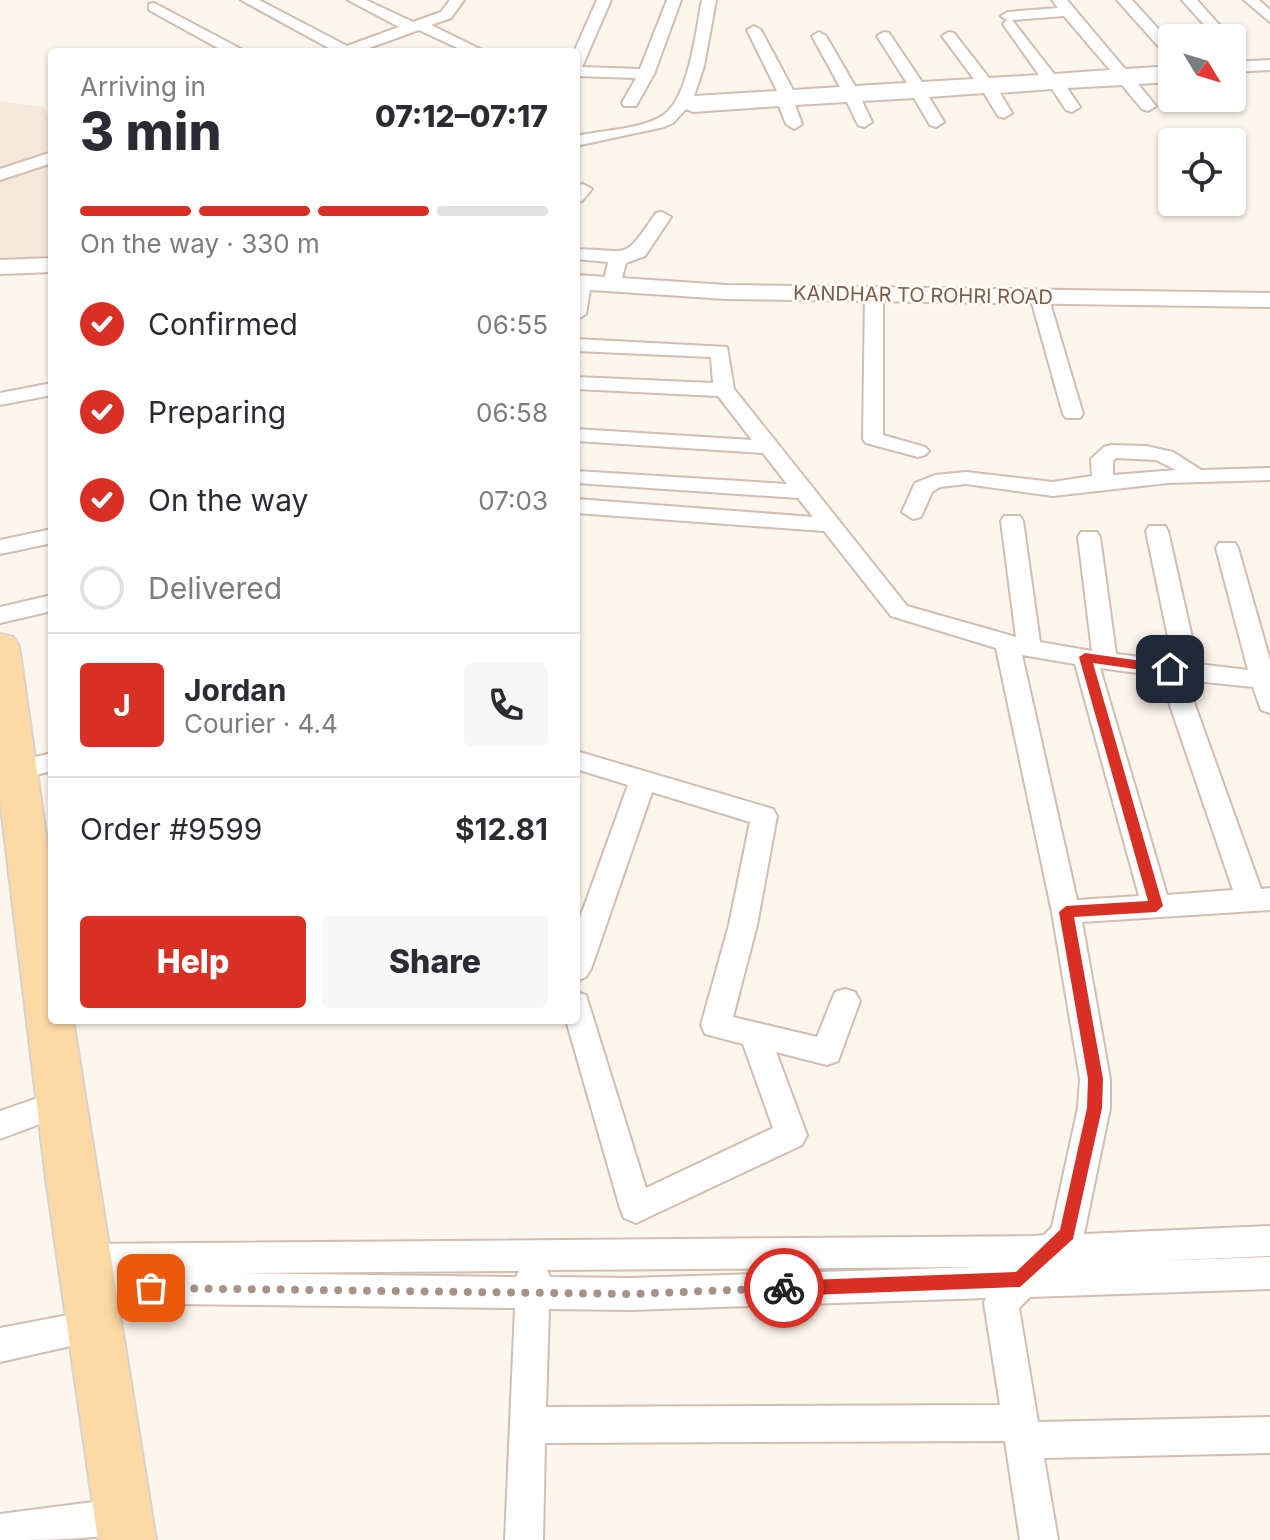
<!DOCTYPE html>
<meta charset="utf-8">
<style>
:root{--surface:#fff;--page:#f7f7f7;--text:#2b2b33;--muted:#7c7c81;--line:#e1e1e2;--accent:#d93025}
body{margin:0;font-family:Inter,sans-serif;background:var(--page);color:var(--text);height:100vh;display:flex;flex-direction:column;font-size:30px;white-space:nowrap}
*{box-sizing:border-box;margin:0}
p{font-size:26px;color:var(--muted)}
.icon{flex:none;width:44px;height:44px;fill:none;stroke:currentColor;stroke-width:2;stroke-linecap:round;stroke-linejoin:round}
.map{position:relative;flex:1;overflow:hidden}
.details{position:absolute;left:48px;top:48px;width:532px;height:976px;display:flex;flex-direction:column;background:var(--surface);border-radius:8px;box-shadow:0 2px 6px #0004}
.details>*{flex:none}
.needle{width:52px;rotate:128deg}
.tools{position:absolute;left:1158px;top:24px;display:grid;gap:16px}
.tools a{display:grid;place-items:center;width:88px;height:88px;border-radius:8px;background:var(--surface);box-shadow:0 2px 6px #0004;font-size:40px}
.pin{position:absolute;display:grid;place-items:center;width:68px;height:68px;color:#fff;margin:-34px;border-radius:16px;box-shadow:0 4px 12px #0006}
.courier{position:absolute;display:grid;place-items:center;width:80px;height:80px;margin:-40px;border:6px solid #d93025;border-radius:50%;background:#fff;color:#222;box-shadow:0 2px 10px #0007}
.headline em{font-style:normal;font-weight:800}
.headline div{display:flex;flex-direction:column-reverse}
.headline{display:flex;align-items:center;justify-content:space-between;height:136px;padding:0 32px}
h1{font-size:52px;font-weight:800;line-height:60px}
.bar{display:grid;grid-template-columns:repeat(4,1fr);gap:12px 8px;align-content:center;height:96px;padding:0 32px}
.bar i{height:10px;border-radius:6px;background:var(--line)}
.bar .active{background:var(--accent)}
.bar p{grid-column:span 4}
.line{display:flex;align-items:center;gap:20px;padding:0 32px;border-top:2px solid var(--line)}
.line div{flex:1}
.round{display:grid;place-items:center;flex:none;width:84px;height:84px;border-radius:8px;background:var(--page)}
ol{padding:0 32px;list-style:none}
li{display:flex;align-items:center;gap:24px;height:88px}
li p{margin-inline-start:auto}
li .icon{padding:8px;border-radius:50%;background:var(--accent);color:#fff;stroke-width:4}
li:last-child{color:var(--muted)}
li i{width:44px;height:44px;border:4px solid var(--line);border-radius:50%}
.primary-button{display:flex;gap:16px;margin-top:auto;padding:16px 32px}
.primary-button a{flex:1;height:92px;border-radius:8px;background:var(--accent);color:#fff;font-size:32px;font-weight:800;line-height:92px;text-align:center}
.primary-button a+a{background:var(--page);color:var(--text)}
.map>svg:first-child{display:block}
.residential{fill:#f5e8da}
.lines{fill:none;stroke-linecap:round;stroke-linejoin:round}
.minor-casing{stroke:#d1beb0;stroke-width:4}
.tertiary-casing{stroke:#d1beb0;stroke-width:4}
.primary-casing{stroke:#dad1cd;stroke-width:4}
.minor{fill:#fff;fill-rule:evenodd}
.tertiary{fill:#fff;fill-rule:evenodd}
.primary{fill:#fbd9a5;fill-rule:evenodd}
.route{fill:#d93025}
.done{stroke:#a89285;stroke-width:8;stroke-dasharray:0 14.4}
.labels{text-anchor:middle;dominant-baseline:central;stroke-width:6;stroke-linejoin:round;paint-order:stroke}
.far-street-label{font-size:20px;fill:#7a5c4d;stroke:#fffaf3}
</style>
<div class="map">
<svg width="1270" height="1540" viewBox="0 0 1270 1540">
<rect width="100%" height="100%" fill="#fdf6ec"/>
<path class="residential" d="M0,101L43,107L52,121V145L37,161L52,165V257L0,258Z"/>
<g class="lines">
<g class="minor-casing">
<path id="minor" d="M241,0H259L347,46L399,27L348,0H366L413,22L441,12L450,0H464L451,18L431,25L486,52H466L419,30L358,52H336Z
M597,0H611L582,67L640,69L667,0H681L654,74L636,106H624L622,103L636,78L576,76L574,52Z
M702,0H716L704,66L694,96L777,91L747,30L754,26L761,30L793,90L840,87L812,36L819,32L826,36L855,86L907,83L877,36L884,32L889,33L922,82L974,79L942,36L949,32L954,33L989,78L1039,75L1003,24L1007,20L1001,16L1008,12L1058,8L1052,0H1067L1125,69L1172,66V82L1138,84L1156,106L1148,111L1142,109L1122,85L1067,88L1080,107L1072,112L1066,110L1052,89L1000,93L1012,113L1004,118L998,116L984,93L929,97L944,122L936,127L930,125L914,98L862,101L872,122L864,127L858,125L847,102L795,105L802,124L794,129L786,124L779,106L693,112L686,109L673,123L664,127L576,146V136C603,130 638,130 662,116C689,100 696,29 702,0ZM1064,16L1110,70L1054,74L1012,20Z
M1117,0H1132L1172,44V58L1167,56Z
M1182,0H1197L1231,38H1216Z
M1244,0H1259L1270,10V22Z
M154,3L241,49L244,52H225L149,10V4Z
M1270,60V70L1232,72V62Z
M52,152V163L0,180V169Z
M583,184L592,189L582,201L576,202V186Z
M662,212L671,217L645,256L626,263L619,289H605L603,285L608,262L576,259V249C632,250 622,262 656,213Z
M582,277L591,283L586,314L576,320V279Z
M874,286L883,292V435L925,447L929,451L925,455L918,457L866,443L863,439L865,292Z
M1039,290L1048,296L1083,414L1080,418H1066L1063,414L1030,296Z
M576,339L727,347L734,389L907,606L1016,637L1001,521L1004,516H1020L1023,521L1040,642L1092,651L1078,537L1081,532H1097L1100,537L1116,654L1173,661L1146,531L1149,526H1165L1168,531L1198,664L1248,670L1216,548L1219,543H1235L1238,548L1270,660V713L1261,710L1253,687L1186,680L1261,889L1270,888V910L1082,922L1110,1079V1108L1084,1234L1270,1226V1256L1157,1261L1270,1257V1289L1030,1297L1019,1308L1038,1422L1270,1417V1453L1044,1458L1058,1540H1020L1005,1441L545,1443L543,1540H505L515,1308L88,1303L76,1298L71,1287L76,1276L81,1274L71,1270L66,1259L71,1248L83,1244L1034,1236L1044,1235L1052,1227L1078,1108L1080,1079L1052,912L996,648L891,616L824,531L576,513V499L813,517L798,498L576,483V471L787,484L763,453L576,441V429L752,440L718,396L576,389V377L713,383L711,357L576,351ZM1022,655L1075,664L1139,896L1077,900ZM1100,668L1160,676L1233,890L1167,895ZM980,1267L631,1278L550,1277L547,1270ZM519,1271L516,1277L239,1273ZM986,1298L984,1303L1000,1405L546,1407L549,1309L631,1310Z
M52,383V395L0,405V393Z
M1111,445L1146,446L1173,452L1201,470L1270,468V480L1168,483L1053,496L966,484L940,487L932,492L921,517L913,519L902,512L915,483L935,475L966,472L1053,482L1092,476L1091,459L1104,447ZM1116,458L1156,460L1176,470L1113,475V461Z
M52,529V543L0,554V540Z
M52,595V611L0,623V607Z
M576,751L773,809L777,816L757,925L733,1017L817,1037L835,992L845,989L855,992L860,1001L838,1061L827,1065L776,1052L807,1135L802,1145L636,1223L624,1218L620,1208L566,1020H576V992L586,995L646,1188L773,1128L743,1044L705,1034L701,1025L729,925L750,822L652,792L591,969L586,977L576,981V929L628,785L576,769Z
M52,753V771L19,779L10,777L6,770L10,763Z
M61,1090L72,1094L77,1103L72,1112L0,1139V1111Z
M94,1310L106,1314L111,1326L106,1338L0,1362V1328Z
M124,1498L137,1504L143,1517L137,1530C96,1540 44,1540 0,1540V1514Z"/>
</g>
<g class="tertiary-casing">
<path id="tertiary" d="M52,258V272L0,274V260Z
M576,275L726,285L1270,293V307L726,299L576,289Z"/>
</g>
<g class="primary-casing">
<path id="primary" d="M0,634L13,637L19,646L52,877V1020H73L156,1540H98L46,1179L0,799Z"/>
</g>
<use href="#minor" class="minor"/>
<use href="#tertiary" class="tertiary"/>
<use href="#primary" class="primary"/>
</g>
<path class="route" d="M1085,653L1170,665L1176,669L1170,674L1093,663L1163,906L1156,912L1074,917L1103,1079L1102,1108L1073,1239L1020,1287L784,1296L778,1294L775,1288L784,1281L1016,1272L1060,1230L1087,1108L1088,1079L1059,912L1066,906L1148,901L1079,657Z"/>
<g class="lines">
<path class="done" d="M151,1288L631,1294L784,1288"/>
</g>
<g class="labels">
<g class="far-street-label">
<text transform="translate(923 295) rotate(1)">KANDHAR TO ROHRI ROAD</text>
</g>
</g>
</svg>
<div class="tools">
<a><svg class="needle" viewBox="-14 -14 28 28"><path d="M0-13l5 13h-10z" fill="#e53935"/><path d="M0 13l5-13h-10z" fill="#7c7c81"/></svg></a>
<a><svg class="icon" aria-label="locate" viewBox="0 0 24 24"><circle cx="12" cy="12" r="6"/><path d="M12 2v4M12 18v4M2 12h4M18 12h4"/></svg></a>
</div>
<div class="pin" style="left:151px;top:1288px;background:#ea580c"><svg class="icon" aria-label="bag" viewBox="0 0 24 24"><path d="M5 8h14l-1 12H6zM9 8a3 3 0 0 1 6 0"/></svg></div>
<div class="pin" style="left:1170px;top:669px;background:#1f2937"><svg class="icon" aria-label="home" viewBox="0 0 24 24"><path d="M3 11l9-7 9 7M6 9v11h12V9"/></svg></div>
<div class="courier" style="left:784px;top:1288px"><svg class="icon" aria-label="bike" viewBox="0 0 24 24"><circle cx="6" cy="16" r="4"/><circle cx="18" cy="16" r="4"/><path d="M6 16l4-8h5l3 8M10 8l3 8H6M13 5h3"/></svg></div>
<section class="details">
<div class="headline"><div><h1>3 min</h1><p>Arriving in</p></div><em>07:12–07:17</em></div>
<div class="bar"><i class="active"></i><i class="active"></i><i class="active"></i><i></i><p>On the way · 330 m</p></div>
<ol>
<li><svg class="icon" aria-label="check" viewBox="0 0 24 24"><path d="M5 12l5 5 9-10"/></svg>Confirmed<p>06:55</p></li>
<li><svg class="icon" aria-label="check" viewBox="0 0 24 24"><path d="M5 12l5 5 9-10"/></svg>Preparing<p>06:58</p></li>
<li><svg class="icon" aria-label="check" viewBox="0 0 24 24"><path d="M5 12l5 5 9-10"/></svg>On the way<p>07:03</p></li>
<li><i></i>Delivered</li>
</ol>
<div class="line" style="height:144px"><b class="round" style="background:var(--accent);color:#fff">J</b><div><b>Jordan</b><p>Courier · 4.4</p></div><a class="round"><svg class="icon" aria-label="phone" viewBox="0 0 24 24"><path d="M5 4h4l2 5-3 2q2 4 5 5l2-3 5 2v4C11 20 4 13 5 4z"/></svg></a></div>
<div class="line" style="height:104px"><div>Order #9599</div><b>$12.81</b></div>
<div class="primary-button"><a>Help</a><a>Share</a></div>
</section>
</div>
